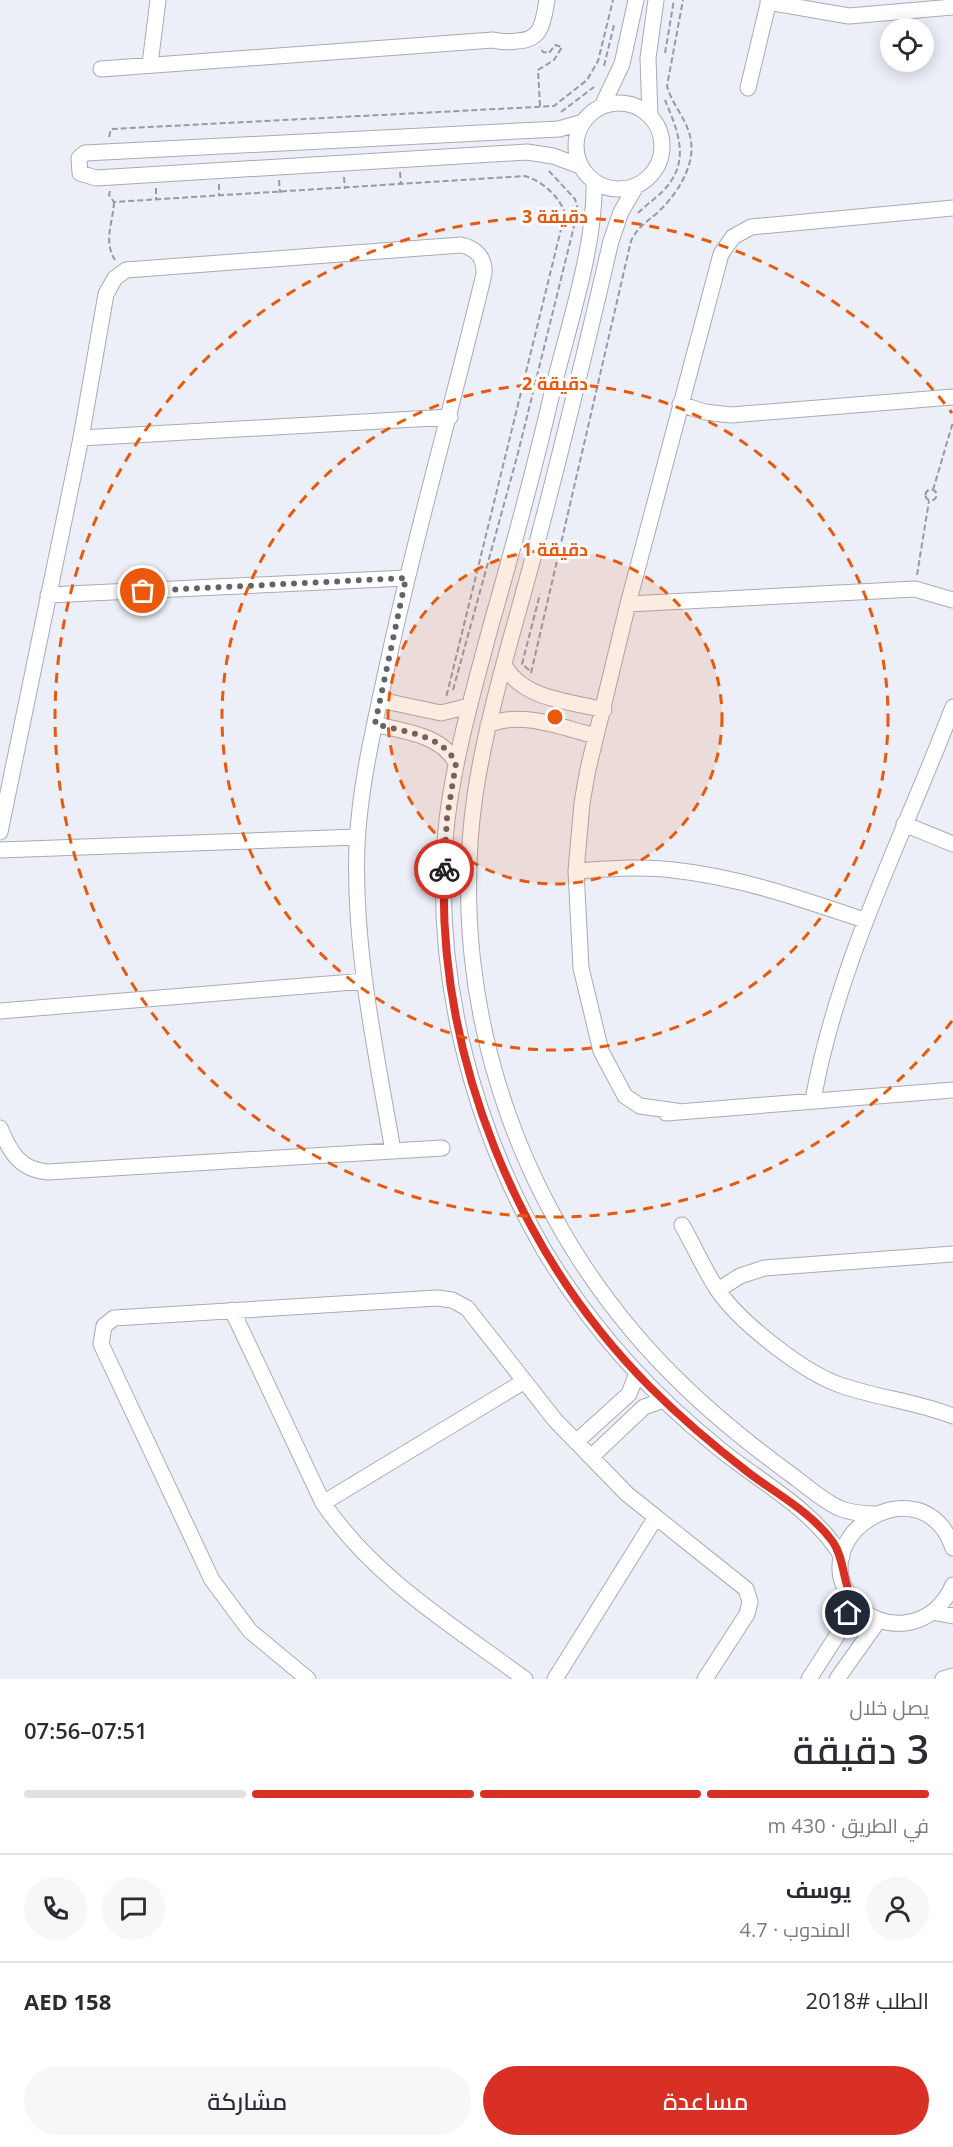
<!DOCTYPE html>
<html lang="ar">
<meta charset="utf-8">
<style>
:root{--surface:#fff;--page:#f7f7f7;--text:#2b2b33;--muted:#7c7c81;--line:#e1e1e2;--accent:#d93025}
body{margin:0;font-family:"Open Sans",Cairo,sans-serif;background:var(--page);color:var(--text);direction:rtl;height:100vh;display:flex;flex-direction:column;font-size:22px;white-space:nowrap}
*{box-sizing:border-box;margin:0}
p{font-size:20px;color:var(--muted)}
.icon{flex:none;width:33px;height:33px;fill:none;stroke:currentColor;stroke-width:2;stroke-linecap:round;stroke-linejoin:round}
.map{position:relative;height:1679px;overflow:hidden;direction:ltr}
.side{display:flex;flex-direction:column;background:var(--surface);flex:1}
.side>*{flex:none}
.buttons{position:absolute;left:880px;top:18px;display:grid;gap:12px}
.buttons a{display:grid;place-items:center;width:54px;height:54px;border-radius:50%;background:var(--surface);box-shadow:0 3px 15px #0003;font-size:30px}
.pin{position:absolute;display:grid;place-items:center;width:51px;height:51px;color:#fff;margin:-26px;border:3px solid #fff;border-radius:50%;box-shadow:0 2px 6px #0007}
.courier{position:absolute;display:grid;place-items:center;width:60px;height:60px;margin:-30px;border:4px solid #d93025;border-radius:50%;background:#fff;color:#222;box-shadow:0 2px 8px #0007}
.headline em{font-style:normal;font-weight:600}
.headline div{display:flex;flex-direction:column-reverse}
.headline{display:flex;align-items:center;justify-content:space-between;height:102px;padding:0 24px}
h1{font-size:39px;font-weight:600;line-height:45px}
.bar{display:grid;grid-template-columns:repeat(4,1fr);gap:9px 6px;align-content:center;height:72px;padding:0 24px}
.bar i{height:8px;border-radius:4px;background:var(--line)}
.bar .on{background:var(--accent)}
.bar p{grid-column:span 4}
.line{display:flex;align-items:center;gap:15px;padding:0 24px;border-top:2px solid var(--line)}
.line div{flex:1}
.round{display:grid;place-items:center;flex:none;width:63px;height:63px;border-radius:32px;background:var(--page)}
.action{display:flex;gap:12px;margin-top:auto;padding:12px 24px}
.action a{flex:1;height:69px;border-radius:36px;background:var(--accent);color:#fff;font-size:24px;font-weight:600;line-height:69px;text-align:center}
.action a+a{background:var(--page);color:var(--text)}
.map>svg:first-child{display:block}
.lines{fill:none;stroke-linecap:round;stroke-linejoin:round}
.street-casing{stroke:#a9abb4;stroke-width:17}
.path{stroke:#989aa1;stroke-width:2;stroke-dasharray:6 3;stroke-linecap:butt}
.street{stroke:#fff;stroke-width:15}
.done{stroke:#63646a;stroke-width:6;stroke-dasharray:0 10.8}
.route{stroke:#d93025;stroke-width:8}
.ring{fill:none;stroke:#e8590c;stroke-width:3;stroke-dasharray:10 8}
.centre{fill:#e8590c;stroke:#fbfbfe;stroke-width:3}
.ring-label{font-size:18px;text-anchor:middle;font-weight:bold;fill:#e8590c;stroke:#fbfbfe;stroke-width:6;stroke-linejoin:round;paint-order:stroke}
</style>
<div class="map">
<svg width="953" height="1679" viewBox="0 0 953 1679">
<rect width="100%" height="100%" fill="#eceef8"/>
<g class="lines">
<g class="street-casing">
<path id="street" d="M768,2L849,16L953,7
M150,64L158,0
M101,69L493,40C501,42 509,42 517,41C543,40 543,21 547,0
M748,88L769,0
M576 146a43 43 0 1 1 86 0a43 43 0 1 1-86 0Z
M602,106L622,64L636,0
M650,116L648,58L656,0
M580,166L553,156L527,152L96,178L80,173L79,158L85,153L559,129L583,122
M594,182C596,246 567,330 552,393C534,471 513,548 491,625C474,689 455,754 447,820C431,967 470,1122 544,1250C589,1325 648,1391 716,1446C759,1482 813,1508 842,1557
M636,186L621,212L611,241C588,340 564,440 538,539C516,624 488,709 475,795C444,1013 526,1235 684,1386C719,1420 757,1450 797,1479C810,1489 824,1501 839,1508C851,1513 862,1514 875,1514
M680,404L705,412L731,415L953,397
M81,438L450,417
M48,595L406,578
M628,604L915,589L953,600
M505,667C525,700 570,701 604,710
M380,700L441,713L469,706
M375,724C404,732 441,734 456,763
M488,725C522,710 562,728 596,736
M904,824L953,844
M0,832L81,438L106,294L115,278L126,270L461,245C477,248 485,259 484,274C453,404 416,532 388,662C375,723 360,783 357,845C353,948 376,1051 393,1151
M0,850L357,837
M576,871C608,869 641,866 673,870C739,877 802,899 864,920
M0,1011L365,981
M813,1100C838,961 903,838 953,707
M676,1111L640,1106L625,1096L601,1051L581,968L576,871L582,803L588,769L628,604L721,254L733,237L751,227L953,208
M666,1113L953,1090
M0,1128C10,1152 20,1170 48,1172L442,1148
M682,1225C694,1246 704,1269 717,1289C739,1322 805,1374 843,1386C879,1398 917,1402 953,1416
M718,1290L740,1276L764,1268L953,1254
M232,1310L323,1503C374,1578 453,1626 525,1679
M576,1442L629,1394L637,1373
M591,1457L644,1407L664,1400
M323,1503L523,1382
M953,1548C922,1459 796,1539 856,1604C868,1618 886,1625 905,1623C928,1620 944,1605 953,1585
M933,1612L953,1616
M308,1679L250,1631L212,1580L101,1344L104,1326L114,1318L437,1298L452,1300L467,1308L555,1420L627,1494L746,1589L750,1602L747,1614L705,1679
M555,1679L656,1517
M809,1679L836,1637L853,1601
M837,1679L879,1620
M943,1679L953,1676"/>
</g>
<path class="path" d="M665,53L674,0
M604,66L614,25
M540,106L538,70L554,60L562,47L555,45L549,53L543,52L540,47
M561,112L594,87
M109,137L111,129L554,106L587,80L598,61L613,0
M400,172L401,185
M344,177L345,189
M279,180L280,193
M219,184V196
M156,188V200
M110,191L109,195L114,202L525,176C542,181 559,196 565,213L446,698
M114,202C113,223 103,241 115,260
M638,213C648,203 661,195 669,184C690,156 676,127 665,100
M925.5 495a5.5 5.5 0 1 1 11 0a5.5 5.5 0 1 1-11 0Z
M933,490L953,422
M917,575L929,501
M529,670L522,664L540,594
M531,673L631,241C637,228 645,223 656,214C675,197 695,168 691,141C688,120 672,105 667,86L683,0
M453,690L518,453L578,210L575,199L549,171"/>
<use href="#street" class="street"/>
</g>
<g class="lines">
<path class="done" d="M143,591L406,578L375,724C403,732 442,734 456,763L447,818L444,869"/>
<path class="route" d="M444,869C438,1058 517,1253 650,1387C681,1418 714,1446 749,1473C778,1495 811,1512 833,1542C845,1560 842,1581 853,1601L848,1613"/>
</g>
<circle cx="555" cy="717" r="167" fill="#e8590c" fill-opacity=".12"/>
<g class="ring">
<circle cx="555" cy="717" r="167"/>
<circle cx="555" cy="717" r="333"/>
<path d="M952 1021A500 500 0 1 1 952 413"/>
</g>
<circle cx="555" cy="717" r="9" class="centre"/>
<g class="ring-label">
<text x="555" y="223">3 دقيقة</text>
<text x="555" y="390">2 دقيقة</text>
<text x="555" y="556">1 دقيقة</text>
</g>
</svg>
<div class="buttons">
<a><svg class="icon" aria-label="locate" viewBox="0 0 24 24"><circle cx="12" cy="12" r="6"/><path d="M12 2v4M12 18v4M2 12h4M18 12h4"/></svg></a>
</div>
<div class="pin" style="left:143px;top:591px;background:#ea580c"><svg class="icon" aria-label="bag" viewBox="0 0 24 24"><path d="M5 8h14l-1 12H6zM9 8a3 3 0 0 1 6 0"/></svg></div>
<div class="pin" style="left:848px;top:1613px;background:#1f2937"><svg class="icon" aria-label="home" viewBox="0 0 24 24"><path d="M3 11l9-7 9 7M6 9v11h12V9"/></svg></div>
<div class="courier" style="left:444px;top:869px"><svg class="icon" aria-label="bike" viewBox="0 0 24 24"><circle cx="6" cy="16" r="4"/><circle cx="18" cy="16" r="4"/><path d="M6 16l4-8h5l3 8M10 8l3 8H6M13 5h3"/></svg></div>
</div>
<section class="side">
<div class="headline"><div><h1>3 دقيقة</h1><p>يصل خلال</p></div><em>07:51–07:56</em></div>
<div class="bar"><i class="on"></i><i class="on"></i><i class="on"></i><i></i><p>في الطريق · 430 m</p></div>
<div class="line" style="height:108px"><a class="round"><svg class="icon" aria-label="person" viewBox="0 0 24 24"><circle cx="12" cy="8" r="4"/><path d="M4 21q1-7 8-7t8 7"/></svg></a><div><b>يوسف</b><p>المندوب · 4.7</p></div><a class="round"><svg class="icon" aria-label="chat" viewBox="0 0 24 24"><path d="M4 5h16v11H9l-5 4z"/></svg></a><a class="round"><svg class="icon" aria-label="phone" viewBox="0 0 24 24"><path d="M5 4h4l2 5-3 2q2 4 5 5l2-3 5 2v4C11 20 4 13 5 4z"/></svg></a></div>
<div class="line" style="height:78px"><div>الطلب #2018</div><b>AED 158</b></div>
<div class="action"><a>مساعدة</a><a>مشاركة</a></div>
</section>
